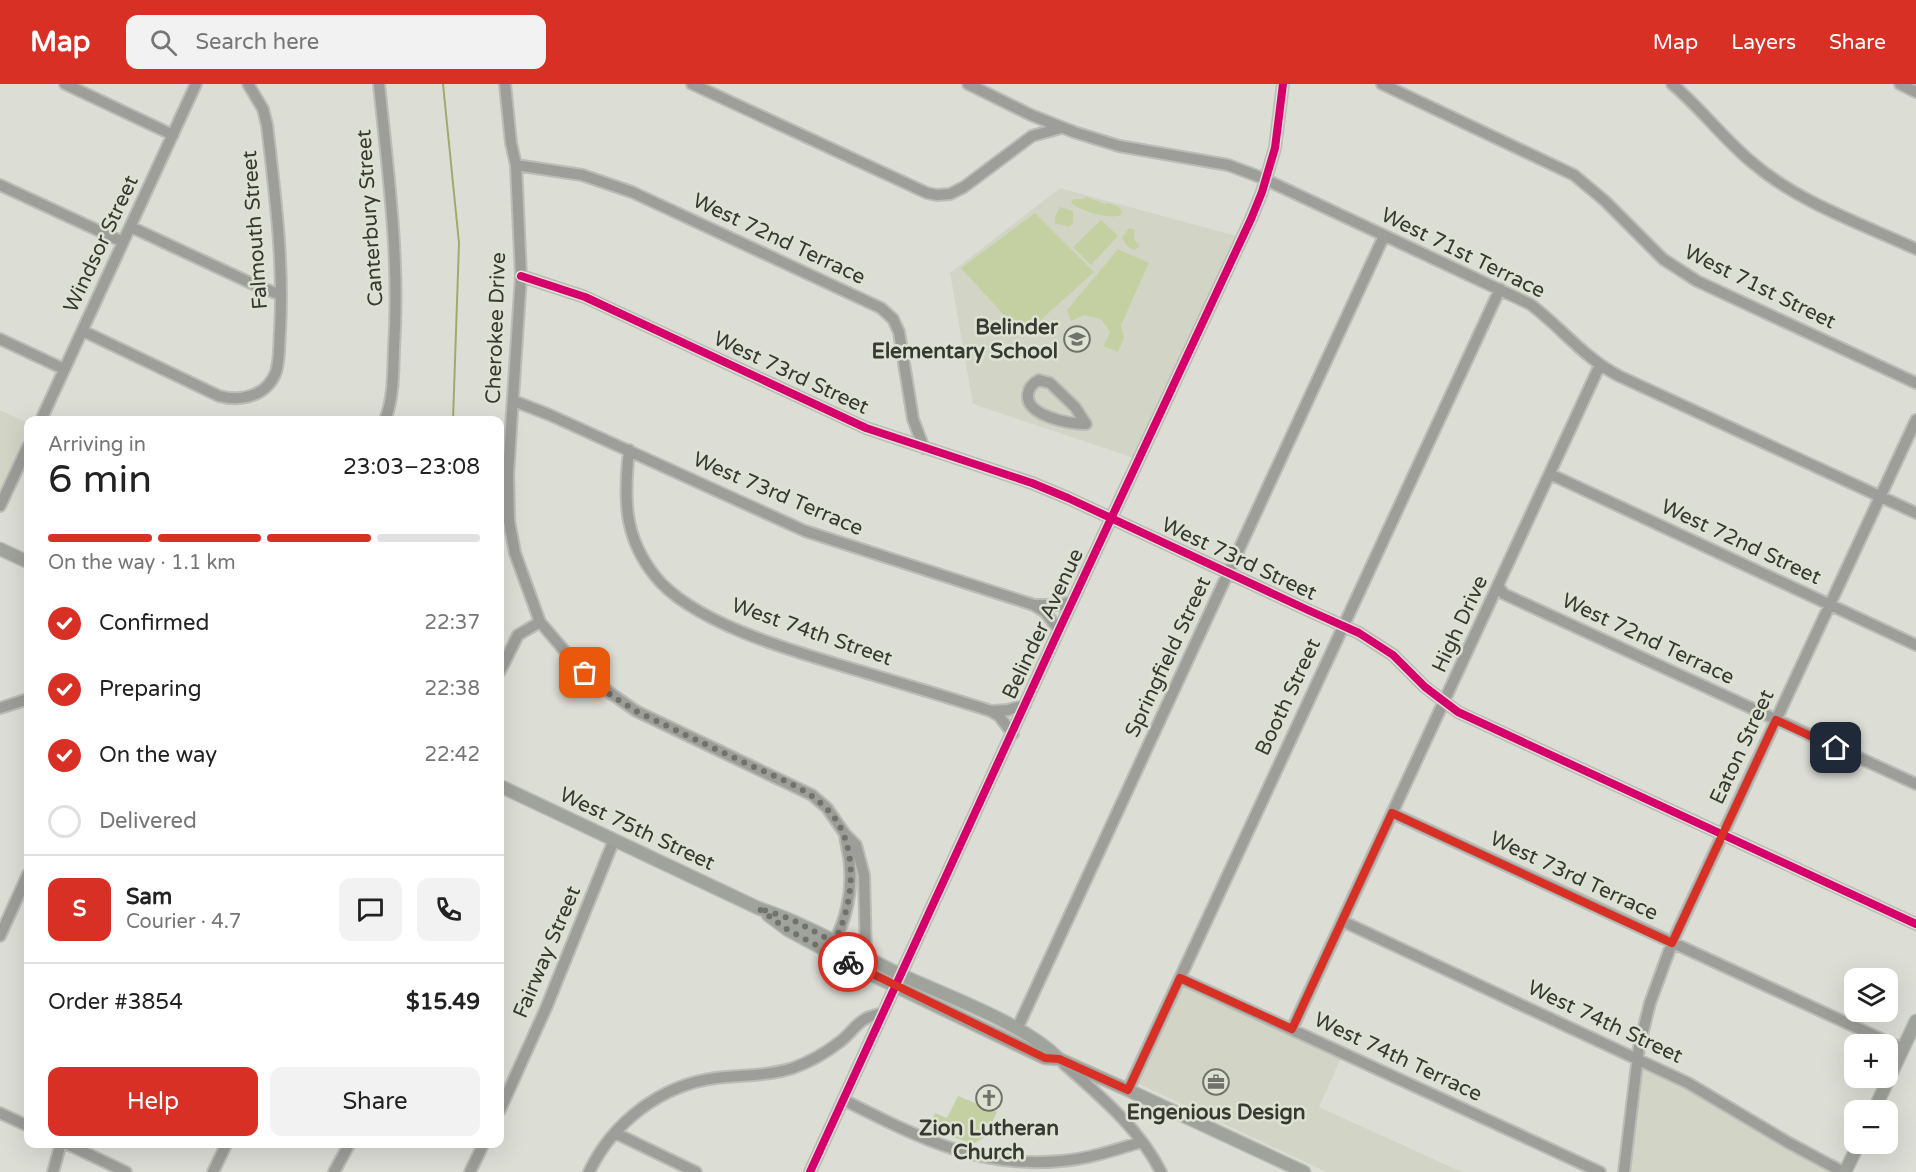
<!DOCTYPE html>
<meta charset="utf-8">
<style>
:root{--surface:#fff;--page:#f2f2f2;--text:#222;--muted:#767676;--line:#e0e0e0;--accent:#d93025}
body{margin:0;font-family:"Varela Round",sans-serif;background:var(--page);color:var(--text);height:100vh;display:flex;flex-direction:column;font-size:22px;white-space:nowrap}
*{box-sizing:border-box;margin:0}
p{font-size:20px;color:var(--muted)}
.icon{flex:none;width:33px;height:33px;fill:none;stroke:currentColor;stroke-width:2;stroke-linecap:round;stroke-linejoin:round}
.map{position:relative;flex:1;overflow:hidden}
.sheet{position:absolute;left:24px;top:332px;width:480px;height:732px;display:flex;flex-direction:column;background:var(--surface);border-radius:12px;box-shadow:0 6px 24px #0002}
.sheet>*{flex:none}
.tools{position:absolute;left:1844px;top:884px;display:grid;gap:12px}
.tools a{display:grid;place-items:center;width:54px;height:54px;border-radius:12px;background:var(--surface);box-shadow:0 6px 24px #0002;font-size:30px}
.pin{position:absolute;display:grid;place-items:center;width:51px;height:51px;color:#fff;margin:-26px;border-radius:12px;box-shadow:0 3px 9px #0006}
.courier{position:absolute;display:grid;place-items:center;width:60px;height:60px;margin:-30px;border:4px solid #d93025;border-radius:50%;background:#fff;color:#222;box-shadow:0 2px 8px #0007}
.overview em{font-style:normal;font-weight:600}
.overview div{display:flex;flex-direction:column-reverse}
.overview{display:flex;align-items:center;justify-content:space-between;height:102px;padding:0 24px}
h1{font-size:39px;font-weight:600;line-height:45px}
.bar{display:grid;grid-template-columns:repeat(4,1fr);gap:9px 6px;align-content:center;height:72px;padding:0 24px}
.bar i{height:8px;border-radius:4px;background:var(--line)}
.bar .selected{background:var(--accent)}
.bar p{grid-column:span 4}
.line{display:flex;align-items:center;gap:15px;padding:0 24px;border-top:2px solid var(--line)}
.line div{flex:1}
.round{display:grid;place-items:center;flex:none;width:63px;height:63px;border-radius:12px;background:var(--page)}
ol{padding:0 24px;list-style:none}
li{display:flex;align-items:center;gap:18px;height:66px}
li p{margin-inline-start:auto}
li .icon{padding:6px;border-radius:50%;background:var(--accent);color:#fff;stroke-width:4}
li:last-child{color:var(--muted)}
li i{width:33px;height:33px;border:3px solid var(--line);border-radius:50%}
.action{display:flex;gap:12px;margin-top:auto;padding:12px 24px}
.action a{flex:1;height:69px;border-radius:12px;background:var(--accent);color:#fff;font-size:24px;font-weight:600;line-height:69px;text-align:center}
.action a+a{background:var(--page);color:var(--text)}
header{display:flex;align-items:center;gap:36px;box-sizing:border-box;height:84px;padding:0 30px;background:var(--accent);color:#fff}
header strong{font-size:28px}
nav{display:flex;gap:33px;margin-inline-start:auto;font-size:21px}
.search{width:420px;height:54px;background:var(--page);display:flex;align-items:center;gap:15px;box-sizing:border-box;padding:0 21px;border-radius:12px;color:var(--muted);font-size:22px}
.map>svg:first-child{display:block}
.built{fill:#d2d5c6}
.green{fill:#c4d0a2}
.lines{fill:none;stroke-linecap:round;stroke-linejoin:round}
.stream{stroke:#9dac6d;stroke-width:2}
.minor-casing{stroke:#babcb6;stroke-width:14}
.major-casing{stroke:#babcb6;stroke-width:15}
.minor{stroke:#9d9e9a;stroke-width:10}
.major{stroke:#a0a29c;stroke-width:12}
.cycleway-casing{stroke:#dde2d2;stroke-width:11}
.cycleway{stroke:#d6006c;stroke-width:8}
.done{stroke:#71736b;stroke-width:6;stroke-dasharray:0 10.8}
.route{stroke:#d93025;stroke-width:8}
.labels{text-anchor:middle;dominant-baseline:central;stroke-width:5;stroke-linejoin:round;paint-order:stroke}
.street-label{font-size:21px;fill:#373932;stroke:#dde2d2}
.poi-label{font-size:21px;font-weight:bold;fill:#373932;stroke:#dde2d2}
</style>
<header>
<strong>Map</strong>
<div class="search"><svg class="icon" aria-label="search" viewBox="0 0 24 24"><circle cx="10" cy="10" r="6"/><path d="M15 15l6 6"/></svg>Search here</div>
<nav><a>Map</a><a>Layers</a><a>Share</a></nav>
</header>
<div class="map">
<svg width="1916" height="1088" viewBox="0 0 1916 1088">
<rect width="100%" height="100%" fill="#dcded6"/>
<path class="built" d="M1060,104L1240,153L1137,375L973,320L950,189Z
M0,326L28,339V345L0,405Z
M1182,903H1189L1341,974L1319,1023L1462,1088H1326L1139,1000L1138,994L1178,908Z
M1648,983L1685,1001L1834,1088H1629L1642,984Z"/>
<path class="green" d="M1087,113L1105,120L1108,119L1119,123L1122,127L1121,131C1109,136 1081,127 1071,119L1073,115H1082Z
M1060,123L1073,127V139L1069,143L1055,139V132Z
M1035,129L1094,188L1023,252L961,184Z
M1101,136L1118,152L1091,181L1073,163Z
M1129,144L1135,146L1134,155L1139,161L1138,164L1134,166L1127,162L1122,154Z
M1118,165L1149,179L1121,241L1124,254L1118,268L1104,262L1110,248L1101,235L1084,231L1071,237L1067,226Z
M958,1012L997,1028L985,1053L973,1060L929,1044L935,1029L947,1034Z"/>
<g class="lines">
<path class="stream" d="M443,0L459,159L453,336"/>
<g class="minor-casing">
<path id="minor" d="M65,0L173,51
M379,0C388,88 400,175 394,264C393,288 394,313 385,336
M505,0L511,59L516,81L521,192L508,390L509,437L515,469L540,538L575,579L596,599L636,627L812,711L827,724L845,750L856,761L864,791L866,874
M692,0L927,109L937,111L950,110L964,103L1032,52L1061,44
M968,0L1031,31L1074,48L1119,62L1228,81L1260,93L1530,220C1561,243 1584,274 1619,292L1916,429
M1382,0L1574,91L1605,117L1663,175L1697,197L1916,299
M1672,0C1701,24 1724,56 1754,80C1800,119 1862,140 1916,165
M1900,0L1916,8
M516,81L582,91L632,108L881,224L893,235L899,248L913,335L924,364
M0,101L123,158
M131,143L257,202L281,211
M521,192L585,213L866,344L1032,399L1068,414L1310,527L1359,549L1393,571L1425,603L1458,628L1916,840
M83,247L219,312C241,318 267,312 276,288C280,275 279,260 280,247C284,178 275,110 267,41L263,25L248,0
M0,255L64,285
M1039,296L1050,299L1075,323L1086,340C1070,340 1025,332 1028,310C1029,303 1033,299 1039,296Z
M514,317L550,331L805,447L1034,521L1045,528L1059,546
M41,336L196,0
M629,366C624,414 623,452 655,492C694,541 800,569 860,587C903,600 947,613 991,627L999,632L1013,650
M1550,390L1916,561
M0,422L28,362
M1498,502L1504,510L1916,700
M1037,521H1061L1072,517
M500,587L518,551L540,538
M0,624L28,615
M991,627L1008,626L1025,621
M1392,729L1903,965
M1342,837L1688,999L1789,1059L1843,1088
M0,852L28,790
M834,858C846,836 852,809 850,784C850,772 846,762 845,750
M1180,894L1600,1088
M1017,945L1384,152
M1292,945L1600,281
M1064,980C1099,1011 1140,1045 1161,1088
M1128,1006L1500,205
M844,1016C916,1052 977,1085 1061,1077C1088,1075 1115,1066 1141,1058
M500,1026L546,924L614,756
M0,1029L28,1042
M615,1049L696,1088
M65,1059L126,1088
M53,1088L61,1059
M213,1088L227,1059
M334,1088L350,1059
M470,1088L484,1059
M589,1088C613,1038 661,1001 716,994C743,991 768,992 793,984C810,978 827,968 841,957C849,951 856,940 865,935C870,932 877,931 882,929
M810,1088L1059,546L1251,135L1262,108L1275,64L1283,0
M1624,1088L1639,963L1650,919L1672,859L1916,336"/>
</g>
<g class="major-casing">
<path id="major" d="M0,465L28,478
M500,702L758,824C807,840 852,867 899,890C946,912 1024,939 1059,975
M768,831L788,846L862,886L978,942L1045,974L1059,975L1128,1006L1304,1088
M1874,1026L1916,937
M1845,1088L1859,1059"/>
</g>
<use href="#minor" class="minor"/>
<use href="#major" class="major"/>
<g class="cycleway-casing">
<path id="cycleway" d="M521,192L585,213L866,344L1032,399L1068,414L1310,527L1359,549L1393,571L1425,603L1458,628L1916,840
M810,1088L1059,546L1251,135L1262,108L1275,64L1283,0"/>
</g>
<use href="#cycleway" class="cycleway"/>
</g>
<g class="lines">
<path class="done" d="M585,589L612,612L636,627C675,646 713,664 752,682C778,694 807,704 827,725C860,758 855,819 834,858L791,835L758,824L788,846L848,878"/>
<path class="route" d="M848,878L1045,974L1059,975L1128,1006L1180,894L1292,945L1392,729L1672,859L1776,636L1836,664"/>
</g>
<defs>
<g id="school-ring" transform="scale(1.35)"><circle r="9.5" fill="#dde2d2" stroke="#71736b" stroke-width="1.5"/><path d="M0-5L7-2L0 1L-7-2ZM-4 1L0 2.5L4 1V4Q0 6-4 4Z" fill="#71736b"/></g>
<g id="office-ring" transform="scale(1.35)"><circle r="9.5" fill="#dde2d2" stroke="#71736b" stroke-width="1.5"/><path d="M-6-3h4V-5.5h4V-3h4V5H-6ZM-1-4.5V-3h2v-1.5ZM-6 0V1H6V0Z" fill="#71736b"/></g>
<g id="church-ring" transform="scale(1.35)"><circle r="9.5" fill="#dde2d2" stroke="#71736b" stroke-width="1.5"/><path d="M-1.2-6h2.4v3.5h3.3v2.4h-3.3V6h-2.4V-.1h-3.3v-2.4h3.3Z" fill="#71736b"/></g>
</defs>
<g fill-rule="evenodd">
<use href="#school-ring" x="1077" y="255"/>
<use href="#office-ring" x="1216" y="998"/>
<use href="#church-ring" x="989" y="1014"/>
</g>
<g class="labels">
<g class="street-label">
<text transform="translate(370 134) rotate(-94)">Canterbury Street</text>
<text transform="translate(255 146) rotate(-94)">Falmouth Street</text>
<text transform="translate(779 155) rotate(25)">West 72nd Terrace</text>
<text transform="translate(101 160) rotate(-65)">Windsor Street</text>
<text transform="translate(1463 169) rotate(26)">West 71st Terrace</text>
<text transform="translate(1760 203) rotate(26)">West 71st Street</text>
<text transform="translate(496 244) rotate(-88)">Cherokee Drive</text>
<text transform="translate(791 289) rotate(25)">West 73rd Street</text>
<text transform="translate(778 410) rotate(23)">West 73rd Terrace</text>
<text transform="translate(1741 458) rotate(25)">West 72nd Street</text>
<text transform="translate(1239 475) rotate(25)">West 73rd Street</text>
<text transform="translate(1043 540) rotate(-65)">Belinder Avenue</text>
<text transform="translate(1460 540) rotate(-65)">High Drive</text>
<text transform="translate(812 548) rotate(19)">West 74th Street</text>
<text transform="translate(1648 555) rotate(25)">West 72nd Terrace</text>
<text transform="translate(1168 573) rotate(-65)">Springfield Street</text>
<text transform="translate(1288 613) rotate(-65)">Booth Street</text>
<text transform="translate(1742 663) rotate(-65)">Eaton Street</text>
<text transform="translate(637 745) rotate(25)">West 75th Street</text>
<text transform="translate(1574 792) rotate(25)">West 73rd Terrace</text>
<text transform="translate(547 868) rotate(-67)">Fairway Street</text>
<text transform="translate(1605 938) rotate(25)">West 74th Street</text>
<text transform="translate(1398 973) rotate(25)">West 74th Terrace</text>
</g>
<g class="poi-label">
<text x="1058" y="243" text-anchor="end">Belinder<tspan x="1058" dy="24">Elementary School</tspan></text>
<text x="1216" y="1028">Engenious Design</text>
<text x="989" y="1044">Zion Lutheran<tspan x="989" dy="24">Church</tspan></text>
</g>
</g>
</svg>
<div class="tools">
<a><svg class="icon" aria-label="layers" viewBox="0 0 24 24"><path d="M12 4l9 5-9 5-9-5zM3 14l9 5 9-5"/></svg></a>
<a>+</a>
<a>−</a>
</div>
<div class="pin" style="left:585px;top:589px;background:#ea580c"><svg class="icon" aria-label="bag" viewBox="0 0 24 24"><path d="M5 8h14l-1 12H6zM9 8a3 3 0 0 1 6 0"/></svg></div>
<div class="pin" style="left:1836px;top:664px;background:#1f2937"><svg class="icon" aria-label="home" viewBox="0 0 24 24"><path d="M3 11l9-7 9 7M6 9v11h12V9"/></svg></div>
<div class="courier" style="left:848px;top:878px"><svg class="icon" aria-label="bike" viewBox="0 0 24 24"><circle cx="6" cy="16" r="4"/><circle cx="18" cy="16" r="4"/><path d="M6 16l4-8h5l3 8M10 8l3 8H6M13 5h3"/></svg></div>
<section class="sheet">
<div class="overview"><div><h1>6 min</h1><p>Arriving in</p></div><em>23:03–23:08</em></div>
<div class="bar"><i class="selected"></i><i class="selected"></i><i class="selected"></i><i></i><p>On the way · 1.1 km</p></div>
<ol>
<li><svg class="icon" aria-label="check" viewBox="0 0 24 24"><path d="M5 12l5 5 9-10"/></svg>Confirmed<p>22:37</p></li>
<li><svg class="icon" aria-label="check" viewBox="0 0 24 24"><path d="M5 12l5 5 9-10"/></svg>Preparing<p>22:38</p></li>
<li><svg class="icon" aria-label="check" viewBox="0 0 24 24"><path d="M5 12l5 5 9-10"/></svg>On the way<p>22:42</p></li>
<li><i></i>Delivered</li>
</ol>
<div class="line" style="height:108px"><b class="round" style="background:var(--accent);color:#fff">S</b><div><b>Sam</b><p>Courier · 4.7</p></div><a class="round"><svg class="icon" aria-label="chat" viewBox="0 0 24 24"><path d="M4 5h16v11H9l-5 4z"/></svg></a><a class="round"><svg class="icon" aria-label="phone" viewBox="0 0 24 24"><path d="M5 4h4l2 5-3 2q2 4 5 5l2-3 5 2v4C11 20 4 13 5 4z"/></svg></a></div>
<div class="line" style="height:78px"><div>Order #3854</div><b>$15.49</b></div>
<div class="action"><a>Help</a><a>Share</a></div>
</section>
</div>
